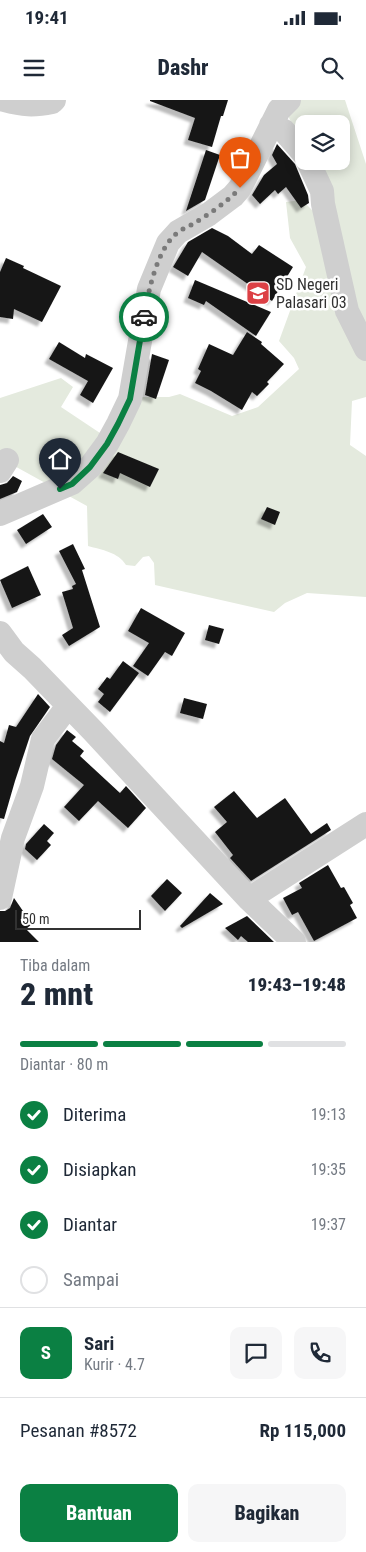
<!DOCTYPE html>
<html lang="id">
<meta charset="utf-8">
<style>
:root{--surface:#fff;--page:#f6f6f7;--text:#1f2937;--muted:#747a83;--line:#e0e1e3;--accent:#0b8043}
body{margin:0;font-family:"Roboto Condensed",sans-serif;background:var(--page);color:var(--text);height:100vh;display:flex;flex-direction:column;font-size:19px;white-space:nowrap}
*{box-sizing:border-box;margin:0}
p{font-size:16px;color:var(--muted)}
.icon{flex:none;width:28px;height:28px;fill:none;stroke:currentColor;stroke-width:2;stroke-linecap:round;stroke-linejoin:round}
.map{position:relative;height:842px;overflow:hidden}
.panel{display:flex;flex-direction:column;background:var(--surface);flex:1}
.panel>*{flex:none}
.controls{position:absolute;left:295px;top:15px;display:grid;gap:10px}
.controls a{display:grid;place-items:center;width:55px;height:55px;border-radius:10px;background:var(--surface);box-shadow:0 2px 12px #0003;font-size:25px}
.scale{position:absolute;left:15px;bottom:12px;width:126px;box-sizing:border-box;padding-left:5px;border:2px solid #323232;border-top:0;font-size:14px;line-height:18px;white-space:nowrap;color:#323232;-webkit-text-stroke:4px #fff;paint-order:stroke}
.pin{position:absolute;display:grid;place-items:center;width:42px;height:42px;color:#fff;margin:-51px -21px;border-radius:50% 50% 50% 0;rotate:-45deg;box-shadow:0 0 5px #0007}
.pin .icon{rotate:45deg}
.courier{position:absolute;display:grid;place-items:center;width:50px;height:50px;margin:-25px;border:4px solid #0b8043;border-radius:50%;background:#fff;color:#222;box-shadow:0 1px 6px #0007}
.headline em{font-style:normal;font-weight:800}
.headline div{display:flex;flex-direction:column-reverse}
.headline{display:flex;align-items:center;justify-content:space-between;height:85px;padding:0 20px}
h1{font-size:32px;font-weight:800;line-height:38px}
.bar{display:grid;grid-template-columns:repeat(4,1fr);gap:8px 5px;align-content:center;height:60px;padding:0 20px}
.bar i{height:6px;border-radius:4px;background:var(--line)}
.bar .selected{background:var(--accent)}
.bar p{grid-column:span 4}
.line{display:flex;align-items:center;gap:12px;padding:0 20px;border-top:1px solid var(--line)}
.line div{flex:1}
.round{display:grid;place-items:center;flex:none;width:52px;height:52px;border-radius:10px;background:var(--page)}
ol{padding:0 20px;list-style:none}
li{display:flex;align-items:center;gap:15px;height:55px}
li p{margin-inline-start:auto}
li .icon{padding:5px;border-radius:50%;background:var(--accent);color:#fff;stroke-width:4}
li:last-child{color:var(--muted)}
li i{width:28px;height:28px;border:2px solid var(--line);border-radius:50%}
.button{display:flex;gap:10px;margin-top:auto;padding:10px 20px}
.button a{flex:1;height:58px;border-radius:10px;background:var(--accent);color:#fff;font-size:20px;font-weight:800;line-height:58px;text-align:center}
.button a+a{background:var(--page);color:var(--text)}
.status{display:flex;justify-content:space-between;align-items:center;height:35px;padding:0 25px;background:var(--surface);direction:ltr}
.status svg{height:14px;fill:currentColor}
header{display:flex;justify-content:space-between;align-items:center;height:65px;padding:0 20px;background:var(--surface);font-size:22px;font-weight:800}
.map>svg:first-child{display:block}
.green{fill:#e4eade}
.building{fill:#191919;filter:url(#shadow)}
.lines{fill:none;stroke-linecap:round;stroke-linejoin:round}
.minor{stroke:#cfcfcf;stroke-width:24}
.done{stroke:#7a7a7a;stroke-width:5;stroke-dasharray:0 9}
.route{stroke:#0b8043;stroke-width:6}
.labels{text-anchor:middle;dominant-baseline:central;stroke-width:5;stroke-linejoin:round;paint-order:stroke}
.poi-label{font-size:16px;fill:#323232;stroke:#fff;text-anchor:start}
</style>
<div class="status"><b>19:41</b><svg viewBox="0 0 49 12"><path d="M0 12V9h3v3zM5 12V6h3v6zM10 12V3h3v9zM15 12V0h3v12zM26 1h20v11H26zM47 4h2v5h-2z"/></svg></div>
<header><svg class="icon" aria-label="menu" viewBox="0 0 24 24"><path d="M4 6h16M4 12h16M4 18h16"/></svg>Dashr<svg class="icon" aria-label="search" viewBox="0 0 24 24"><circle cx="10" cy="10" r="6"/><path d="M15 15l6 6"/></svg></header>
<div class="map">
<svg width="366" height="842" viewBox="0 0 366 842">
<defs>
<filter id="shadow"><feDropShadow dx="-4.5" dy="4.5" stdDeviation="1" flood-color="#0004"/></filter>
</defs>
<rect width="100%" height="100%" fill="#fff"/>
<path class="green" d="M278,0H345L366,64V297L352,301L350,345L366,356V497L307,493L285,503L274,512L155,485L154,463L149,456L143,457L135,466L126,465C118,452 102,450 88,446L87,406L0,358V298L61,278L73,287L61,307L100,333L141,297H169L180,294L232,316L258,307L299,269L294,258L279,241L306,167L290,138L286,102L302,100L317,115L309,61H341V24H304V50L283,5Z"/>
<path class="building" d="M150,0H228L223,16H221L212,47L188,40L195,18L150,1Z
M277,44L295,64L308,95L309,103L301,108L286,87L278,94L275,90L260,104L252,95L264,75L277,64L272,55Z
M206,50L220,55L205,100L186,111Z
M212,128L228,136L252,154L259,145L293,167L272,201L202,152L188,176L173,167L188,142Z
M6,158L24,166L23,168L61,186L42,222L14,209L13,219L0,217V172Z
M195,180L271,212L256,236L206,201L204,205L188,198Z
M247,232L262,242L261,244L284,264L267,282L269,284L257,296L252,292L242,310L211,291L195,283L201,271L198,269L209,244L233,255Z
M59,242L85,258L86,254L113,268L93,303L80,295L88,281L49,259Z
M152,254L169,260L156,299L145,295Z
M118,352L159,369L150,387L120,373L118,379L103,373Z
M13,376L22,381L17,392L0,399V385L7,383Z
M267,407L280,412L275,425L261,419Z
M43,414L52,427L26,444L17,430Z
M73,444L85,469L82,470L100,527L69,546L62,535L73,528L62,492L73,489L72,486L76,484L59,451Z
M28,466L41,495L12,508L0,480Z
M141,508L185,533L172,556L165,552L148,576L133,566L149,543L128,531Z
M209,525L224,529L219,544L205,540Z
M123,561L139,573L110,612L98,602L104,594L98,589L107,577L110,579Z
M38,594L50,607L30,636L15,681L4,719L0,718V641L4,643L9,625L16,627Z
M184,598L207,604L203,619L180,613Z
M67,630L76,637L72,641L84,651L80,656L120,693L126,686L146,708L128,728L98,701L79,721L64,707L84,685L52,659L56,645Z
M234,691L257,718L285,698L311,734L327,723L331,730L251,781L230,758L233,755L215,732L227,722L214,707Z
M44,724L54,733L47,741L51,745L37,760L25,749L26,744Z
M328,765L341,788L344,787L353,803L350,805L357,818L314,841L298,812L292,815L283,798L302,788L299,783Z
M167,779L182,793L165,811L151,796Z
M210,793L223,804L182,828L180,826Z
M14,798L32,824L26,829L39,842H0V811H5L10,808Z
M247,816L274,842H248L241,836L238,840L225,828Z"/>
<g class="lines">
<path class="minor" d="M4,0C23,5 33,6 52,2L54,0
M271,25L284,31L304,54
M308,61L322,91L323,104L347,211L366,249
M0,371L7,360
M0,414L72,383L90,367L107,344L118,324L130,299L149,189L168,143L178,132L209,114L233,96L240,88L279,10L289,0
M0,533L14,552L32,568L93,631L249,799L294,842
M0,798L13,738L32,686L43,639L68,606
M249,799L366,724"/>
</g>
<g class="lines">
<path class="done" d="M144,217C148,192 157,149 177,133C181,129 187,128 191,125C208,115 226,103 240,88"/>
<path class="route" d="M60,389L72,384L90,367L107,344L118,324L130,299L144,217"/>
</g>
<defs>
<g id="school-square" transform="scale(1.25)"><rect x="-9" y="-9" width="18" height="18" rx="4" fill="#dc4045" stroke="#fff"/><path d="M0-5L7-2L0 1L-7-2ZM-4 1L0 2.5L4 1V4Q0 6-4 4Z" fill="#fff"/></g>
</defs>
<g fill-rule="evenodd">
<use href="#school-square" x="258" y="193"/>
</g>
<g class="labels">
<g class="poi-label">
<text x="276" y="184">SD Negeri<tspan x="276" dy="18">Palasari 03</tspan></text>
</g>
</g>
</svg>
<div class="controls">
<a><svg class="icon" aria-label="layers" viewBox="0 0 24 24"><path d="M12 4l9 5-9 5-9-5zM3 14l9 5 9-5"/></svg></a>
</div>
<div class="scale">50 m</div>
<div class="pin" style="left:240px;top:88px;background:#ea580c"><svg class="icon" aria-label="bag" viewBox="0 0 24 24"><path d="M5 8h14l-1 12H6zM9 8a3 3 0 0 1 6 0"/></svg></div>
<div class="pin" style="left:60px;top:389px;background:#1f2937"><svg class="icon" aria-label="home" viewBox="0 0 24 24"><path d="M3 11l9-7 9 7M6 9v11h12V9"/></svg></div>
<div class="courier" style="left:144px;top:217px"><svg class="icon" aria-label="car" viewBox="0 0 24 24"><path d="M5 17H2v-5l4-1 3-4h7l3 4 3 1v5h-3M9 17h6M6 11h13"/><circle cx="7" cy="17" r="2"/><circle cx="17" cy="17" r="2"/></svg></div>
</div>
<section class="panel">
<div class="headline"><div><h1>2 mnt</h1><p>Tiba dalam</p></div><em>19:43–19:48</em></div>
<div class="bar"><i class="selected"></i><i class="selected"></i><i class="selected"></i><i></i><p>Diantar · 80 m</p></div>
<ol>
<li><svg class="icon" aria-label="check" viewBox="0 0 24 24"><path d="M5 12l5 5 9-10"/></svg>Diterima<p>19:13</p></li>
<li><svg class="icon" aria-label="check" viewBox="0 0 24 24"><path d="M5 12l5 5 9-10"/></svg>Disiapkan<p>19:35</p></li>
<li><svg class="icon" aria-label="check" viewBox="0 0 24 24"><path d="M5 12l5 5 9-10"/></svg>Diantar<p>19:37</p></li>
<li><i></i>Sampai</li>
</ol>
<div class="line" style="height:90px"><b class="round" style="background:var(--accent);color:#fff">S</b><div><b>Sari</b><p>Kurir · 4.7</p></div><a class="round"><svg class="icon" aria-label="chat" viewBox="0 0 24 24"><path d="M4 5h16v11H9l-5 4z"/></svg></a><a class="round"><svg class="icon" aria-label="phone" viewBox="0 0 24 24"><path d="M5 4h4l2 5-3 2q2 4 5 5l2-3 5 2v4C11 20 4 13 5 4z"/></svg></a></div>
<div class="line" style="height:65px"><div>Pesanan #8572</div><b>Rp 115,000</b></div>
<div class="button"><a>Bantuan</a><a>Bagikan</a></div>
</section>
